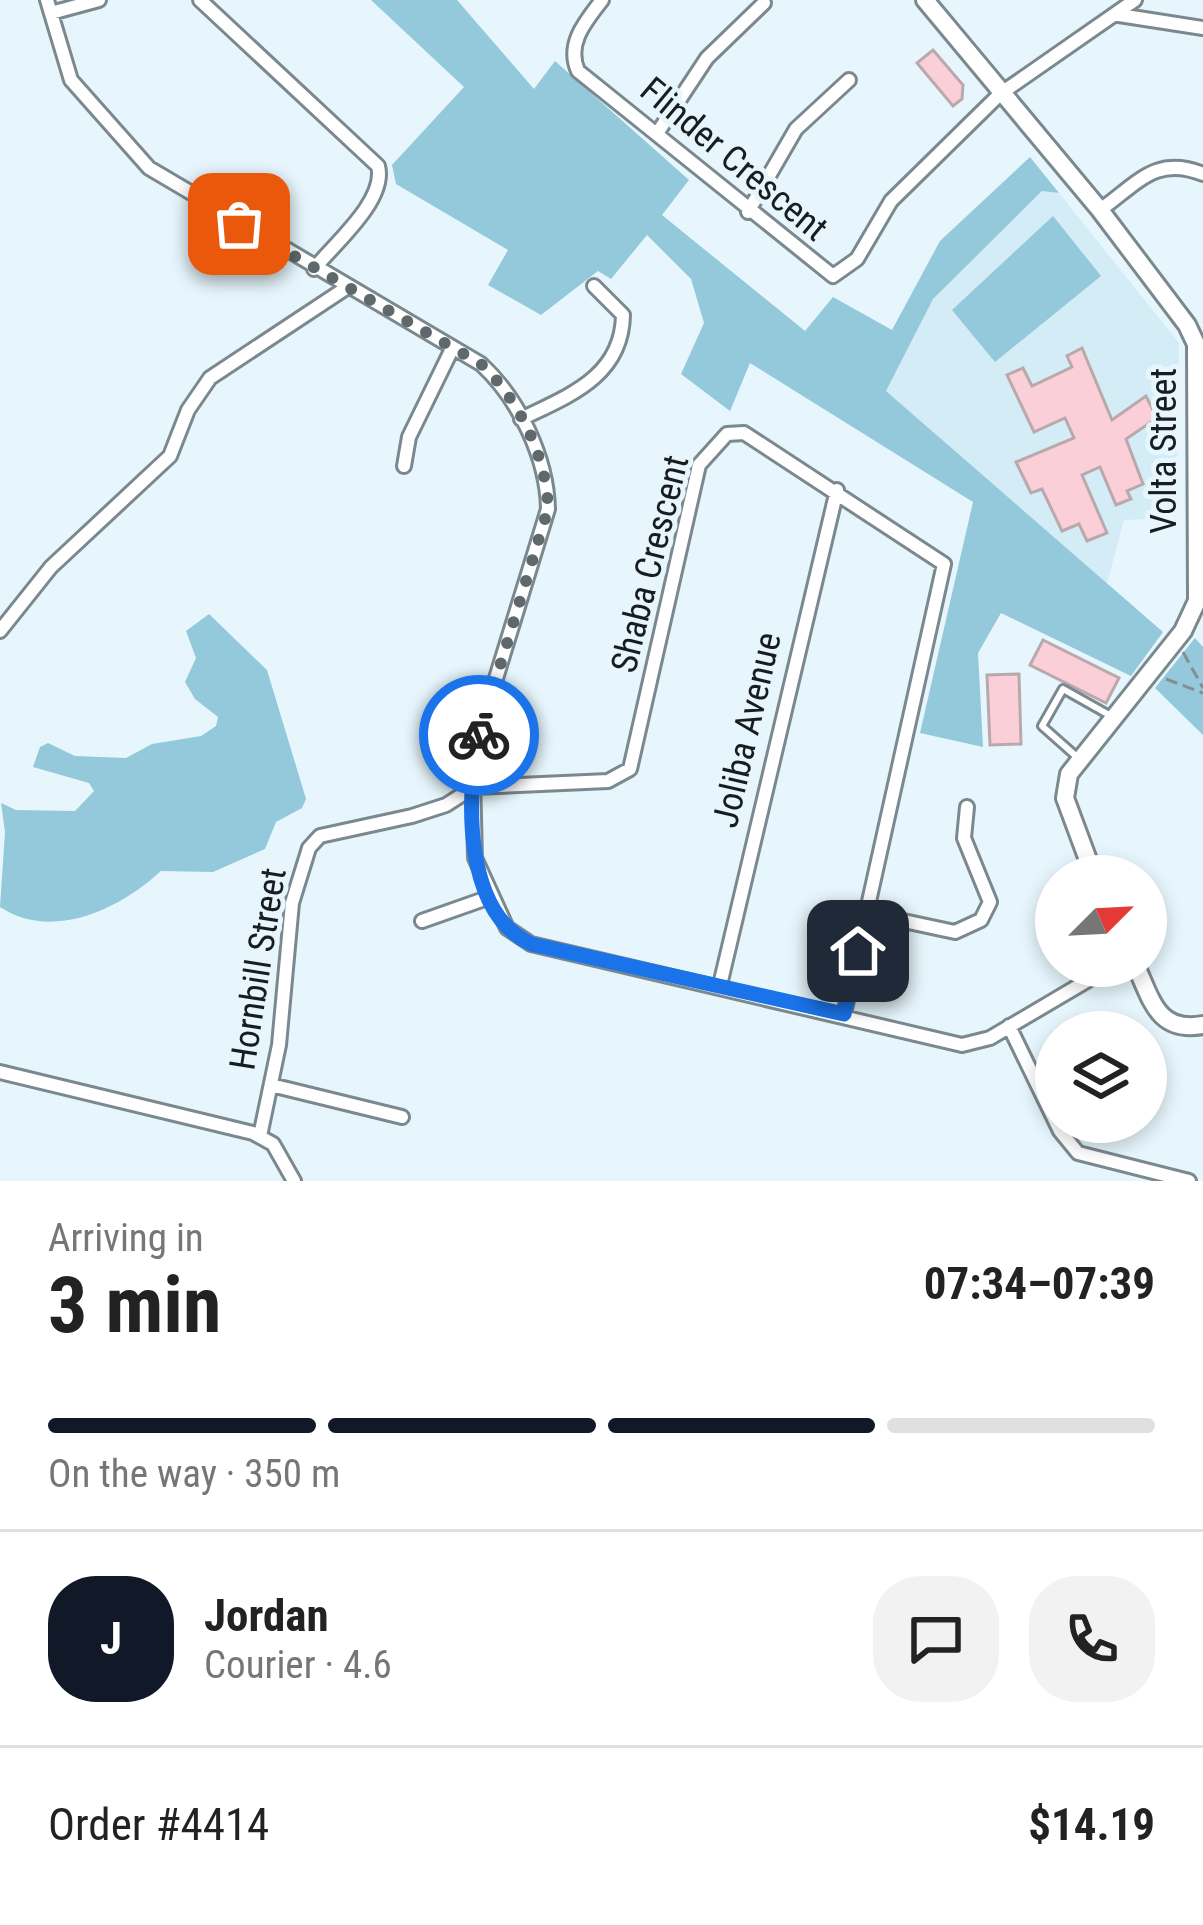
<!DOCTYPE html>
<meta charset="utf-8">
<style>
:root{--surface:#fff;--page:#f2f2f2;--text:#222;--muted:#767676;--line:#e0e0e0;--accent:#111827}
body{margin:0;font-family:"Roboto Condensed",sans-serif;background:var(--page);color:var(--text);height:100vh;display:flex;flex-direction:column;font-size:45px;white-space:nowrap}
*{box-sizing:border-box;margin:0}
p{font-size:39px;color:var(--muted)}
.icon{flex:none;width:66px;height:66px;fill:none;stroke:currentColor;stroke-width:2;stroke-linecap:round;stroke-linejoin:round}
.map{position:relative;height:1181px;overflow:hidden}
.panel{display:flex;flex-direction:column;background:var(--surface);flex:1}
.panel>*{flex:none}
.needle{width:78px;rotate:66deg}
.tools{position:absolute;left:1035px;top:855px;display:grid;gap:24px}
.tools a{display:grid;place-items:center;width:132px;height:132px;border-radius:50%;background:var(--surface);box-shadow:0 6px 18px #0003;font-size:60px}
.pin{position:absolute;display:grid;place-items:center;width:102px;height:102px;color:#fff;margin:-51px;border-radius:24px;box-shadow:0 6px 18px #0006}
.courier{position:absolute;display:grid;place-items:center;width:120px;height:120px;margin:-60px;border:9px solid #1a73e8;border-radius:50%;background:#fff;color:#222;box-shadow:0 3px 15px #0007}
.head em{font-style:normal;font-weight:700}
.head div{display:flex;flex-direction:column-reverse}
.head{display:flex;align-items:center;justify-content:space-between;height:204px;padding:0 48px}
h1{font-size:78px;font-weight:700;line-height:90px}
.bar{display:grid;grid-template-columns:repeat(4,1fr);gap:18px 12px;align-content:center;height:144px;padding:0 48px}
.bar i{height:15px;border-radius:9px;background:var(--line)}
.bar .on{background:var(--accent)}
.bar p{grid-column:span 4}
.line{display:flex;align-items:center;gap:30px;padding:0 48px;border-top:3px solid var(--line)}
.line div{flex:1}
.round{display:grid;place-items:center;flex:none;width:126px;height:126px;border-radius:48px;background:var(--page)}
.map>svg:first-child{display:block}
.built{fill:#d4ecf5}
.green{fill:#94c8db}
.building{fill:#fbcfd7;stroke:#b9a9ac;stroke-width:3}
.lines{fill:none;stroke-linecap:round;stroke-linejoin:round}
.lane-casing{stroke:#7b898f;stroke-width:12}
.street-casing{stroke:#7b898f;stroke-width:18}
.secondary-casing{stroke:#7b898f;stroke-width:22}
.path{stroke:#838f93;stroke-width:3;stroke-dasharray:12 6;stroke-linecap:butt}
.lane{stroke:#fff;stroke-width:6}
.street{stroke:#fff;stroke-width:12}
.secondary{stroke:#fff;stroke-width:16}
.done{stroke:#5f696c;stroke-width:12;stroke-dasharray:0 21.6}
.route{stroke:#1a73e8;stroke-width:15}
.labels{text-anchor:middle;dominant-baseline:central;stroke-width:10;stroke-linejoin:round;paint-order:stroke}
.street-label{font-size:36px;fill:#171d1f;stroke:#e6f6fc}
</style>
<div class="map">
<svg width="1203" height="1181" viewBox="0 0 1203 1181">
<rect width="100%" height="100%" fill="#e6f6fc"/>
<path class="built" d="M1042,191L1059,193L1179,343L1176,518L1124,520L1107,583L886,391L932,299Z"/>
<path class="green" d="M371,0H457L534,89L555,61L689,180L662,215L805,331L833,297L892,330L940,241L1030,157L1059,193L1042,191L933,299L886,391L1163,632L1131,676L1001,613L978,653L983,747L920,733L973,502L750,363L730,411L681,374L704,323L691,279L647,235L611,279L598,271L541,315L488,285L508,250L396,184L392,165L464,87Z
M1053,216L1101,276L995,362L952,310Z
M209,614L267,670L306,799L302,808L276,822L265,849L213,872L161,871C121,908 53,942 0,907L5,832L1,803L16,810L75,811L94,791L89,783L33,767L40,747L48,743L75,756L126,758L152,744L201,736L216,726L218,717L195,699L185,682L196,658L186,631Z
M1195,638L1203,647V735L1155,688Z"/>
<path class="building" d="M933,50L963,85L962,99L953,106L917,63Z
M1082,348L1112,420L1146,396L1157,418L1126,439L1143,484L1127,491L1131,499L1116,505L1100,467L1082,475L1107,533L1087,541L1079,524L1062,531L1042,489L1031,493L1016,462L1074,438L1065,418L1034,432L1007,375L1023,368L1032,386L1072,367L1067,356Z
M1043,640L1119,678L1106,703L1030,665Z
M1019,674L1021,744L990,745L987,675Z"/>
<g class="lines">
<g class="lane-casing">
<path id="lane" d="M1077,757L1042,726L1063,689L1111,716"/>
</g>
<g class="street-casing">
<path id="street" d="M47,0L71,80L149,168L481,364C519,399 547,458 548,509L478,737L473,777L475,858L507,928L531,944L962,1045L990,1038L1112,966
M200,0L378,166C387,200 334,244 314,269
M602,0C585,22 566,44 578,71L833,276L857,259L891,201L1000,94L1135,0
M51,13L99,0
M1119,15L1203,28
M658,132L707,58L764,3
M1100,210C1138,183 1156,155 1203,174
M748,212L796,129L849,80
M521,419C568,396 622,377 623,315L594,286
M404,466L409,437L452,349
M0,631L51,567L170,456L188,410L210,378L346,288
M866,913L955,932L981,920L990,902L964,838L967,807
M422,921L490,897
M720,985L837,490
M1009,1026L1060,1131L1078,1153L1189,1181
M0,1072L253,1133L273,1144L294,1181
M271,1085L402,1117
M260,1136L279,1045L292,903L309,848L320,836L412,816L446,805L474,787L608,781L630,769L699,465L727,434L744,433L944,564L844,1014"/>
</g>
<g class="secondary-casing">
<path id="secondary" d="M925,0L1100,210L1187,325L1196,344L1197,601L1183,631L1069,774L1065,798L1094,876
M1136,966C1152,1001 1158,1033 1203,1025"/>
</g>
<path class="path" d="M1183,652L1203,688
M1166,679L1203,693"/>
<use href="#lane" class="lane"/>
<use href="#street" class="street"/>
<use href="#secondary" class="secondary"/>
</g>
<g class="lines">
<path class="done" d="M239,224L481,364C519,399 547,458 548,509L479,735"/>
<path class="route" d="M479,735C466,797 463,912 531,944L844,1014L858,951"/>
</g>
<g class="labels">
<g class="street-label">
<text transform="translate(734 159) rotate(40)">Flinder Crescent</text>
<text transform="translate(1164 451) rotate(-90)">Volta Street</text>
<text transform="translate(650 564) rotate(-76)">Shaba Crescent</text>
<text transform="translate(747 730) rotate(-77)">Joliba Avenue</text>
<text transform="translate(258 969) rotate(-81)">Hornbill Street</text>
</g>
</g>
</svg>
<div class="tools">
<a><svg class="needle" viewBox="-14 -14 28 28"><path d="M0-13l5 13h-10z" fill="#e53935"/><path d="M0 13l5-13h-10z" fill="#767676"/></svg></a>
<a><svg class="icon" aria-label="layers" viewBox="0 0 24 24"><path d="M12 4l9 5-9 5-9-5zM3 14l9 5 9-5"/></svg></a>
</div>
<div class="pin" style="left:239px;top:224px;background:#ea580c"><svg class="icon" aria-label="bag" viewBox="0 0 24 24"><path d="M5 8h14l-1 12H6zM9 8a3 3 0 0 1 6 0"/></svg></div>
<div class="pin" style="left:858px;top:951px;background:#1f2937"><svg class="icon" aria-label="home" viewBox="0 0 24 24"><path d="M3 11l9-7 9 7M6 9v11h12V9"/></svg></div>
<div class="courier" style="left:479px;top:735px"><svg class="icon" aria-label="bike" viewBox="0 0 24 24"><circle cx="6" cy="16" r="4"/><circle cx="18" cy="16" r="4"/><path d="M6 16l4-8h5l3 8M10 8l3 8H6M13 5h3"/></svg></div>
</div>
<section class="panel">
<div class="head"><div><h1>3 min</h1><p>Arriving in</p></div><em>07:34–07:39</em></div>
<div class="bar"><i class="on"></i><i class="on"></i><i class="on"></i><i></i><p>On the way · 350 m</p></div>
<div class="line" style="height:216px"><b class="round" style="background:var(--accent);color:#fff">J</b><div><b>Jordan</b><p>Courier · 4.6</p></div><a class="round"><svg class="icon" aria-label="chat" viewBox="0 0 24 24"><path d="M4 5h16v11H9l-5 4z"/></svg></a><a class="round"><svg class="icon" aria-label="phone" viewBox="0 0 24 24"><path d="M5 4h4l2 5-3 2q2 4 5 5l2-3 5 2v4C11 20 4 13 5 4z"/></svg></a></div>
<div class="line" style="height:156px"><div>Order #4414</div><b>$14.19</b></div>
</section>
